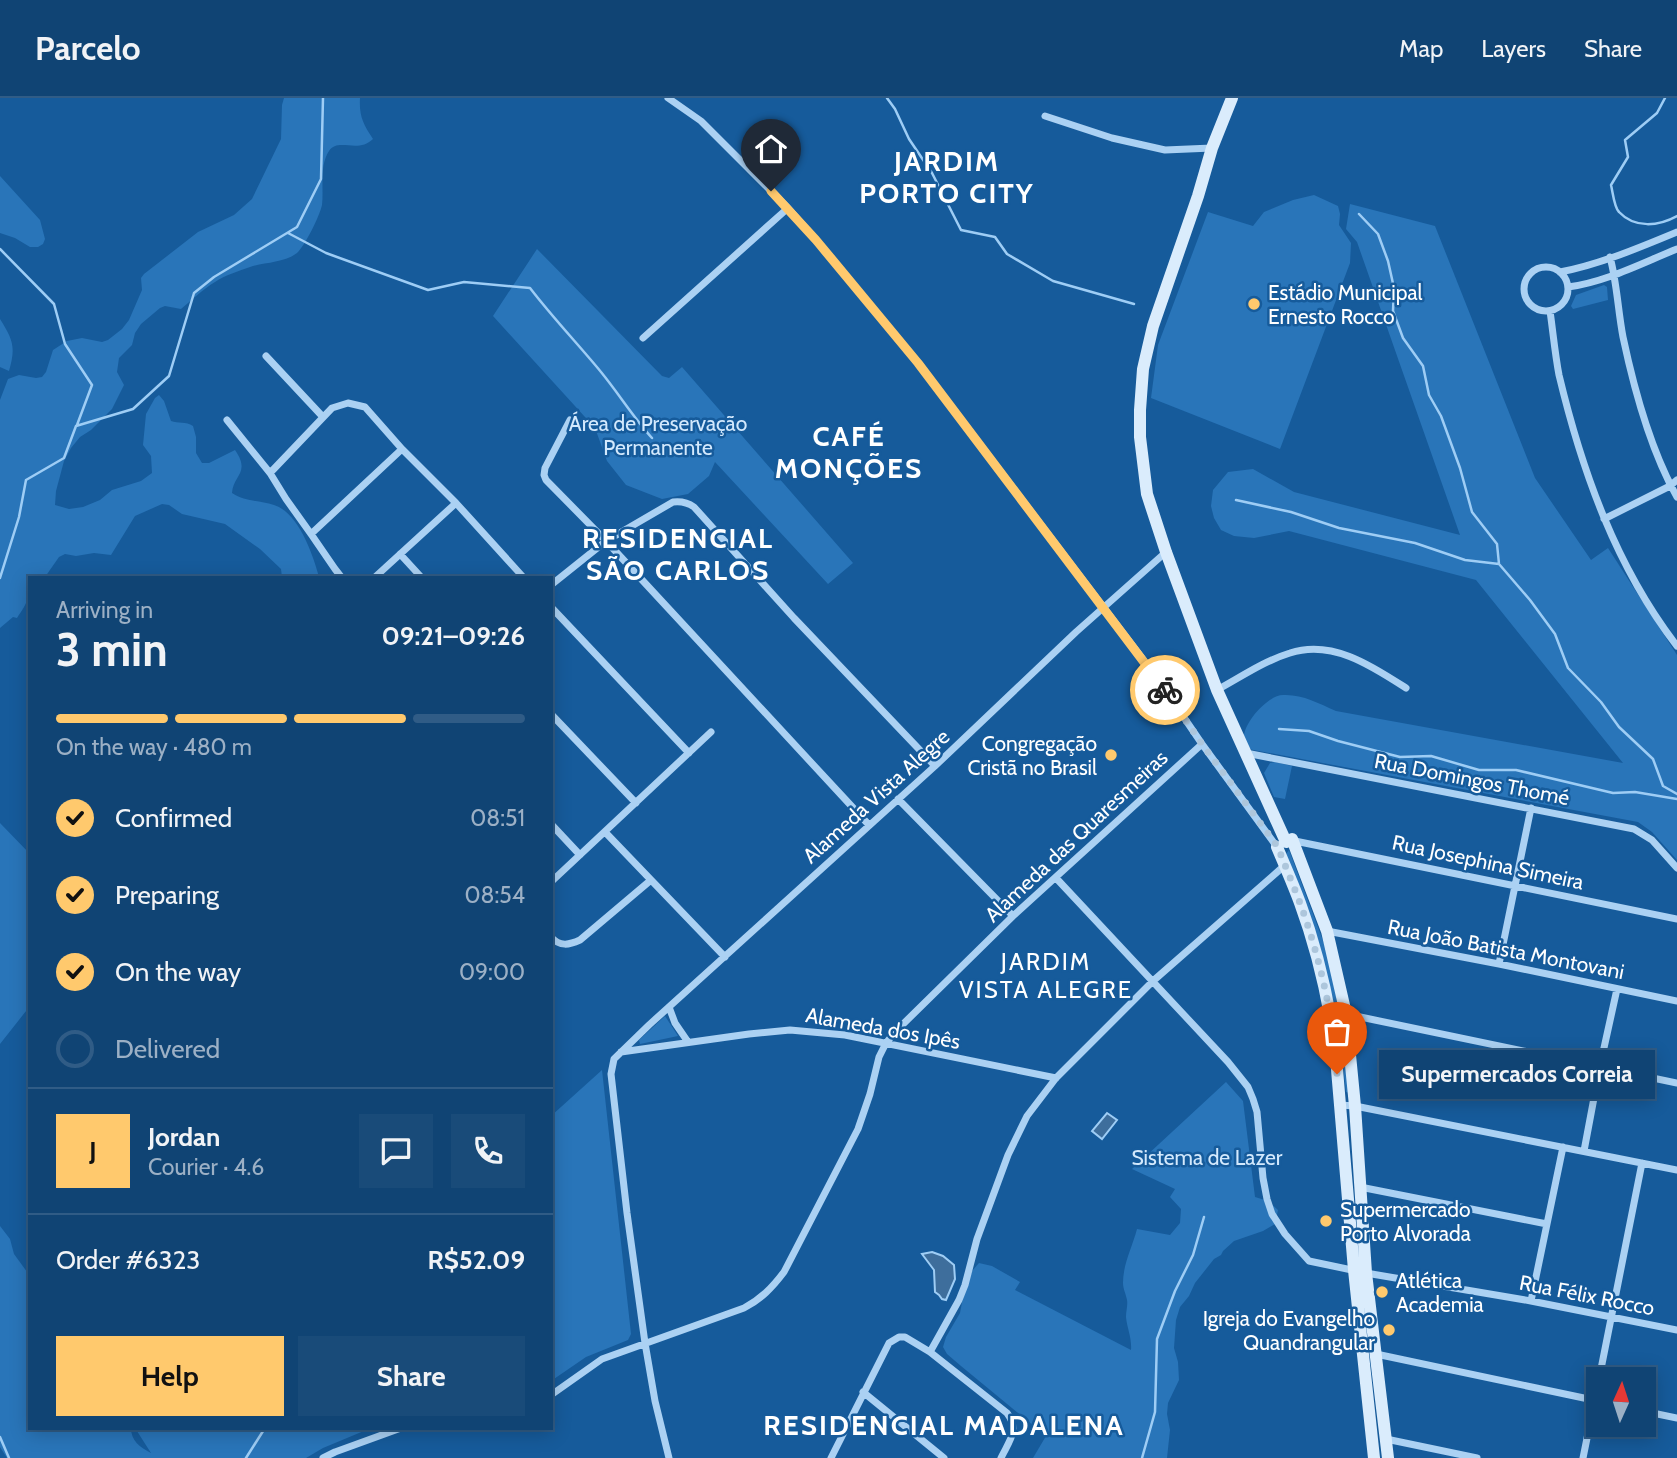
<!DOCTYPE html>
<meta charset="utf-8">
<style>
:root{--surface:#104474;--page:#194b79;--text:#f1f3f6;--muted:#9cb0c5;--line:#305c86;--accent:#ffc96d}
body{margin:0;font-family:Cabin,sans-serif;background:var(--page);color:var(--text);height:100vh;display:flex;flex-direction:column;font-size:26px;white-space:nowrap}
*{box-sizing:border-box;margin:0}
p{font-size:23px;color:var(--muted)}
.icon{flex:none;width:38px;height:38px;fill:none;stroke:currentColor;stroke-width:2;stroke-linecap:round;stroke-linejoin:round}
.map{position:relative;flex:1;overflow:hidden}
.panel{position:absolute;left:28px;top:478px;width:525px;height:854px;display:flex;flex-direction:column;background:var(--surface);border-radius:0px;box-shadow:0 4px 18px #0003,0 0 0 2px var(--line)}
.panel>*{flex:none}
.needle{width:46px;rotate:3deg}
.tools{position:absolute;left:1586px;top:1269px;display:grid;gap:14px}
.tools a{display:grid;place-items:center;width:70px;height:70px;border-radius:0px;background:var(--surface);box-shadow:0 4px 18px #0003,0 0 0 2px var(--line);font-size:35px}
.pin{position:absolute;display:grid;place-items:center;width:60px;height:60px;color:#fff;margin:-72px -30px;border-radius:50% 50% 50% 0;rotate:-45deg;box-shadow:0 0 7px #0007}
.pin .icon{rotate:45deg}
.courier{position:absolute;display:grid;place-items:center;width:70px;height:70px;margin:-35px;border:5px solid #ffc96d;border-radius:50%;background:#fff;color:#222;box-shadow:0 2px 9px #0007}
.bubble{position:absolute;height:49px;border-radius:0px;background:var(--surface);box-shadow:0 4px 18px #0003,0 0 0 2px var(--line);font-size:23px;font-weight:800;line-height:49px;text-align:center}
.overview em{font-style:normal;font-weight:800}
.overview div{display:flex;flex-direction:column-reverse}
.overview{display:flex;align-items:center;justify-content:space-between;height:119px;padding:0 28px}
h1{font-size:46px;font-weight:800;line-height:52px}
.bar{display:grid;grid-template-columns:repeat(4,1fr);gap:10px 7px;align-content:center;height:84px;padding:0 28px}
.bar i{height:9px;border-radius:5px;background:var(--line)}
.bar .current{background:var(--accent)}
.bar p{grid-column:span 4}
.line{display:flex;align-items:center;gap:18px;padding:0 28px;border-top:2px solid var(--line)}
.line div{flex:1}
.round{display:grid;place-items:center;flex:none;width:74px;height:74px;border-radius:0px;background:var(--page)}
ol{padding:0 28px;list-style:none}
li{display:flex;align-items:center;gap:21px;height:77px}
li p{margin-inline-start:auto}
li .icon{padding:7px;border-radius:50%;background:var(--accent);color:#111;stroke-width:4}
li:last-child{color:var(--muted)}
li i{width:38px;height:38px;border:4px solid var(--line);border-radius:50%}
.button{display:flex;gap:14px;margin-top:auto;padding:14px 28px}
.button a{flex:1;height:80px;border-radius:0px;background:var(--accent);color:#111;font-size:28px;font-weight:800;line-height:80px;text-align:center}
.button a+a{background:var(--page);color:var(--text)}
header{display:flex;align-items:center;gap:42px;box-sizing:border-box;height:98px;padding:0 35px;background:var(--surface);border-bottom:2px solid var(--line)}
header strong{font-size:33px}
nav{display:flex;gap:38px;margin-inline-start:auto;font-size:24px}
.map>svg:first-child{display:block}
.green{fill:#2975b9}
.water{fill:#3e6e9c;stroke:#9ecdf5;stroke-width:2}
.lines{fill:none;stroke-linecap:round;stroke-linejoin:round}
.stream{stroke:#9ecdf5;stroke-width:2.5}
.street{stroke:#abd1f3;stroke-width:7}
.secondary{stroke:#daecfc;stroke-width:12}
.done{stroke:#adc6dc;stroke-width:7;stroke-dasharray:0 12.6}
.route{stroke:#ffc96d;stroke-width:9}
.poi-dot{fill:#ffc96d;stroke:#165b9b;stroke-width:2.5}
.labels{text-anchor:middle;dominant-baseline:central;stroke-width:5;stroke-linejoin:round;paint-order:stroke}
.poi-label{font-size:21px;fill:#fff;stroke:#165b9b;text-anchor:start}
.park-label{font-size:21px;fill:#d3e9fd;stroke:#165b9b}
.street-label{font-size:21px;fill:#fff;stroke:#165b9b}
.quarter-label{font-size:24px;letter-spacing:2px;fill:#fff;stroke:#165b9b}
.district-label{font-size:28px;font-weight:bold;letter-spacing:2px;fill:#fff;stroke:#165b9b}
</style>
<header>
<strong>Parcelo</strong>
<nav><a>Map</a><a>Layers</a><a>Share</a></nav>
</header>
<div class="map">
<svg width="1677" height="1360" viewBox="0 0 1677 1360">
<rect width="100%" height="100%" fill="#165b9b"/>
<path class="green" d="M284,0H360C359,18 363,26 373,41C358,56 338,39 329,53C319,68 324,90 322,107C320,117 305,148 297,155C284,165 265,164 250,169C239,173 225,177 215,184C203,191 192,202 181,211L165,208L160,210L141,226L135,235L132,247L119,260L117,274L124,287L112,311L91,332L80,339L71,350L64,363L56,393L55,407L69,411L83,409L100,402L112,392L141,383L152,375L151,358L143,347L146,316L155,300L159,297L164,303L171,323C178,326 186,323 193,328L196,339V355L202,365H209L235,352C251,375 233,377 232,395C245,404 259,402 274,407C299,415 313,457 319,479H282L281,471L260,451L225,426L182,416L169,407L162,406L135,418L111,457L94,455L76,458L65,456L59,459L45,479L30,480C30,499 28,504 17,520L13,519L0,530V302L8,281L19,277L36,280L42,279L46,274L53,252L67,243L82,240L102,244L108,242L122,231L129,222L142,192L141,180L144,176L198,134L234,117L252,101L281,41L282,7Z
M0,78L40,122L45,141L43,146L38,149H30L15,140L0,135Z
M1314,97L1338,108L1340,116L1339,127L1351,145L1350,165L1280,351L1151,300L1158,247L1208,114L1253,128L1264,114L1293,102Z
M1350,106L1435,128L1535,380L1591,462L1608,450L1677,557V762L1652,734L1638,724L1248,651C1247,647 1244,644 1244,640C1243,625 1268,597 1283,597C1302,596 1318,605 1336,613L1623,665L1476,482L1289,433L1254,440L1234,438L1221,432L1214,420L1211,408L1213,392L1228,374L1253,371L1294,394L1460,437L1357,144L1346,131Z
M537,151L662,278L669,280L682,269L853,465L828,486L715,364L709,378L688,396L662,401L626,387L607,363L595,330L493,218Z
M1604,187L1607,189L1608,202L1573,211L1571,208L1576,197Z
M0,221C13,242 16,249 9,273L0,269Z
M1275,664L1292,668L1285,701L1274,699L1264,675L1270,665Z
M0,725L30,756V788L26,794L30,797V908L0,946Z
M1289,752L1328,856L1344,940L1350,995L1346,994L1340,942L1286,756Z
M665,918L678,938L640,946L639,942Z
M602,972L631,1236L628,1242L586,1259L551,1283V1018Z
M1226,984L1243,1003L1255,1099L1268,1103L1278,1112L1275,1126L1263,1133L1234,1143L1223,1153L1221,1157L1214,1161L1195,1185L1189,1198L1180,1209L1176,1222L1174,1250L1178,1264L1179,1282L1168,1305L1167,1316L1170,1332L1167,1360H1033L1046,1338L961,1268L947,1256L943,1249L946,1239L960,1215L963,1199L972,1173L979,1165L992,1168L1020,1184L1015,1192L1131,1252C1132,1240 1127,1230 1126,1219C1126,1213 1128,1207 1127,1202C1126,1196 1123,1191 1123,1185C1123,1166 1132,1150 1137,1131L1170,1137L1180,1125L1181,1111L1170,1099L1175,1091L1132,1071Z
M0,1128L10,1141L14,1156L30,1178V1330H131C131,1343 140,1349 151,1355L135,1330H371L323,1350L306,1360H7L0,1349Z"/>
<path class="water" d="M1107,1015L1117,1022L1102,1041L1092,1033Z
M932,1154L943,1158L954,1167L955,1181L946,1202L942,1201L939,1197L935,1194L934,1172L922,1156Z"/>
<g class="lines">
<path class="stream" d="M887,0L895,11L909,41L932,75L961,132L995,139L1007,156L1053,183L1134,206
M1665,0L1657,15L1625,42L1628,59L1611,87C1613,95 1614,109 1619,114C1635,131 1659,128 1677,118
M1359,116L1378,136L1388,163L1394,190L1393,213L1403,240L1423,268L1429,297L1441,318L1460,370L1472,414L1497,446L1499,466L1530,502L1555,536L1568,570L1601,604L1619,629L1653,661L1663,688L1677,696
M288,135L326,155L428,192L464,184L530,190C553,220 578,246 601,274C619,296 633,319 652,340
M0,151L54,206L65,246L92,287L77,327
M1236,402L1291,414L1339,430L1415,445L1465,462L1499,466
M0,480L19,419L26,382L64,360L76,328L133,311L169,278L194,195L214,179L297,129L321,81L323,0
M1279,631L1309,633L1338,643L1400,659L1431,658L1479,672H1516L1613,695L1635,694L1677,701
M0,1339L9,1360
M246,1360L265,1330
M1142,1360L1155,1314L1157,1241L1175,1193L1193,1157L1204,1119"/>
<path class="street" d="M668,0L701,23L788,110L816,142L918,265L1155,577L1202,646L1277,749L1280,747
M1045,18L1112,40L1165,52L1212,50
M1610,159C1617,185 1618,213 1623,239C1634,291 1651,353 1677,399
M1524 191a22 22 0 1 1 44 0a22 22 0 1 1-44 0Z
M1560,174C1598,167 1641,149 1677,134
M1568,189C1606,184 1642,165 1677,151
M1550,213C1553,234 1555,256 1559,277C1582,373 1616,469 1677,548
M643,240L788,110
M266,258L323,319
M227,322L270,375L286,401L311,436L335,471L342,480
M570,322L545,370L544,377L546,382L606,443L869,727
M270,375L332,310L348,305L365,309L402,351L456,405L524,480
M1604,421L1670,388L1677,382
M311,436L402,351
M400,456L422,480
M374,480L456,405
M551,487L606,443L673,404C681,403 687,404 694,409L794,520L935,668
M551,509L689,655
M1217,592C1241,579 1264,563 1290,555C1332,541 1372,568 1406,590
M551,616L636,705
M1246,655L1634,731L1652,742L1677,770
M898,701L1013,818
M551,726L580,757
M605,734L725,859
M1290,742L1677,821
M1056,780L1228,964L1248,989L1253,1001L1257,1014L1263,1080L1267,1101L1272,1116L1285,1136L1309,1163L1366,1175L1531,1203L1677,1232
M551,784L711,634
M1327,833L1499,866L1677,903
M551,839C560,849 569,847 580,842L651,782
M1499,866L1531,710
M669,909L675,925L688,944
M1346,916L1677,985
M621,954L749,936L790,932L845,937L1056,980
M1340,1007L1355,1008L1677,1072
M1584,1053L1600,968L1617,891
M1360,1089L1547,1126
M1531,1203L1563,1049
M930,1254L959,1202L965,1187L977,1141L1008,1057L1027,1018L1056,980L1153,883L1284,768
M1376,1256L1598,1303
M1599,1281L1642,1065
M863,1294L944,1360
M551,1297L602,1261L744,1210C761,1201 772,1190 784,1174L858,1031L870,996L879,959L886,945L896,933L1013,818L1202,646
M1643,1313L1677,1320
M1386,1341L1477,1360
M323,1360L335,1354L401,1330
M669,1360L655,1303L645,1245L627,1115L611,976L614,961L649,927L935,668L1076,534L1166,454
M831,1360L889,1245L899,1239H905L930,1254L1007,1315C1020,1332 1009,1343 1001,1360
M1583,1360L1598,1286"/>
<path class="secondary" d="M1232,0L1212,50L1198,98L1153,228L1143,271L1140,312V339L1147,396L1166,454L1217,592L1286,744
M1292,741L1327,833L1346,916L1355,1008L1366,1175L1388,1360
M1277,749C1285,768 1293,786 1300,805C1317,851 1328,899 1335,948L1354,1172L1374,1360"/>
</g>
<g class="lines">
<path class="done" d="M1165,592L1202,646L1278,749C1285,768 1293,786 1300,805C1320,860 1333,917 1337,976"/>
<path class="route" d="M771,93L816,142L918,265L1165,592"/>
</g>
<g class="poi-dot">
<circle cx="1254" cy="206" r="7"/>
<circle cx="1111" cy="657" r="7"/>
<circle cx="1326" cy="1123" r="7"/>
<circle cx="1382" cy="1194" r="7"/>
<circle cx="1389" cy="1232" r="7"/>
</g>
<g class="labels">
<g class="poi-label">
<text x="1268" y="194">Estádio Municipal<tspan x="1268" dy="24">Ernesto Rocco</tspan></text>
<text x="1097" y="645" text-anchor="end">Congregação<tspan x="1097" dy="24">Cristã no Brasil</tspan></text>
<text x="1340" y="1111">Supermercado<tspan x="1340" dy="24">Porto Alvorada</tspan></text>
<text x="1396" y="1182">Atlética<tspan x="1396" dy="24">Academia</tspan></text>
<text x="1375" y="1220" text-anchor="end">Igreja do Evangelho<tspan x="1375" dy="24">Quandrangular</tspan></text>
</g>
<g class="park-label">
<text x="658" y="325">Área de Preservação<tspan x="658" dy="24">Permanente</tspan></text>
<text x="1207" y="1059">Sistema de Lazer</text>
</g>
<g class="street-label">
<text transform="translate(1472 681) rotate(11)">Rua Domingos Thomé</text>
<text transform="translate(876 698) rotate(-42)">Alameda Vista Alegre</text>
<text transform="translate(1076 738) rotate(-43)">Alameda das Quaresmeiras</text>
<text transform="translate(1488 764) rotate(12)">Rua Josephina Simeira</text>
<text transform="translate(1506 851) rotate(11)">Rua João Batista Montovani</text>
<text transform="translate(883 930) rotate(10)">Alameda dos Ipês</text>
<text transform="translate(1587 1197) rotate(11)">Rua Félix Rocco</text>
</g>
<g class="quarter-label">
<text x="1046" y="863">JARDIM<tspan x="1046" dy="28">VISTA ALEGRE</tspan></text>
</g>
<g class="district-label">
<text x="947" y="63">JARDIM<tspan x="947" dy="32">PORTO CITY</tspan></text>
<text x="849" y="338">CAFÉ<tspan x="849" dy="32">MONÇÕES</tspan></text>
<text x="678" y="440">RESIDENCIAL<tspan x="678" dy="32">SÃO CARLOS</tspan></text>
<text x="944" y="1327">RESIDENCIAL MADALENA</text>
</g>
</g>
</svg>
<div class="tools">
<a><svg class="needle" viewBox="-14 -14 28 28"><path d="M0-13l5 13h-10z" fill="#e53935"/><path d="M0 13l5-13h-10z" fill="#9cb0c5"/></svg></a>
</div>
<div class="pin" style="left:1337px;top:976px;background:#ea580c"><svg class="icon" aria-label="bag" viewBox="0 0 24 24"><path d="M5 8h14l-1 12H6zM9 8a3 3 0 0 1 6 0"/></svg></div>
<div class="pin" style="left:771px;top:93px;background:#1f2937"><svg class="icon" aria-label="home" viewBox="0 0 24 24"><path d="M3 11l9-7 9 7M6 9v11h12V9"/></svg></div>
<div class="courier" style="left:1165px;top:592px"><svg class="icon" aria-label="bike" viewBox="0 0 24 24"><circle cx="6" cy="16" r="4"/><circle cx="18" cy="16" r="4"/><path d="M6 16l4-8h5l3 8M10 8l3 8H6M13 5h3"/></svg></div>
<div class="bubble" style="left:1379px;top:952px;width:276px">Supermercados Correia</div>
<section class="panel">
<div class="overview"><div><h1>3 min</h1><p>Arriving in</p></div><em>09:21–09:26</em></div>
<div class="bar"><i class="current"></i><i class="current"></i><i class="current"></i><i></i><p>On the way · 480 m</p></div>
<ol>
<li><svg class="icon" aria-label="check" viewBox="0 0 24 24"><path d="M5 12l5 5 9-10"/></svg>Confirmed<p>08:51</p></li>
<li><svg class="icon" aria-label="check" viewBox="0 0 24 24"><path d="M5 12l5 5 9-10"/></svg>Preparing<p>08:54</p></li>
<li><svg class="icon" aria-label="check" viewBox="0 0 24 24"><path d="M5 12l5 5 9-10"/></svg>On the way<p>09:00</p></li>
<li><i></i>Delivered</li>
</ol>
<div class="line" style="height:126px"><b class="round" style="background:var(--accent);color:#111">J</b><div><b>Jordan</b><p>Courier · 4.6</p></div><a class="round"><svg class="icon" aria-label="chat" viewBox="0 0 24 24"><path d="M4 5h16v11H9l-5 4z"/></svg></a><a class="round"><svg class="icon" aria-label="phone" viewBox="0 0 24 24"><path d="M5 4h4l2 5-3 2q2 4 5 5l2-3 5 2v4C11 20 4 13 5 4z"/></svg></a></div>
<div class="line" style="height:91px"><div>Order #6323</div><b>R$52.09</b></div>
<div class="button"><a>Help</a><a>Share</a></div>
</section>
</div>
